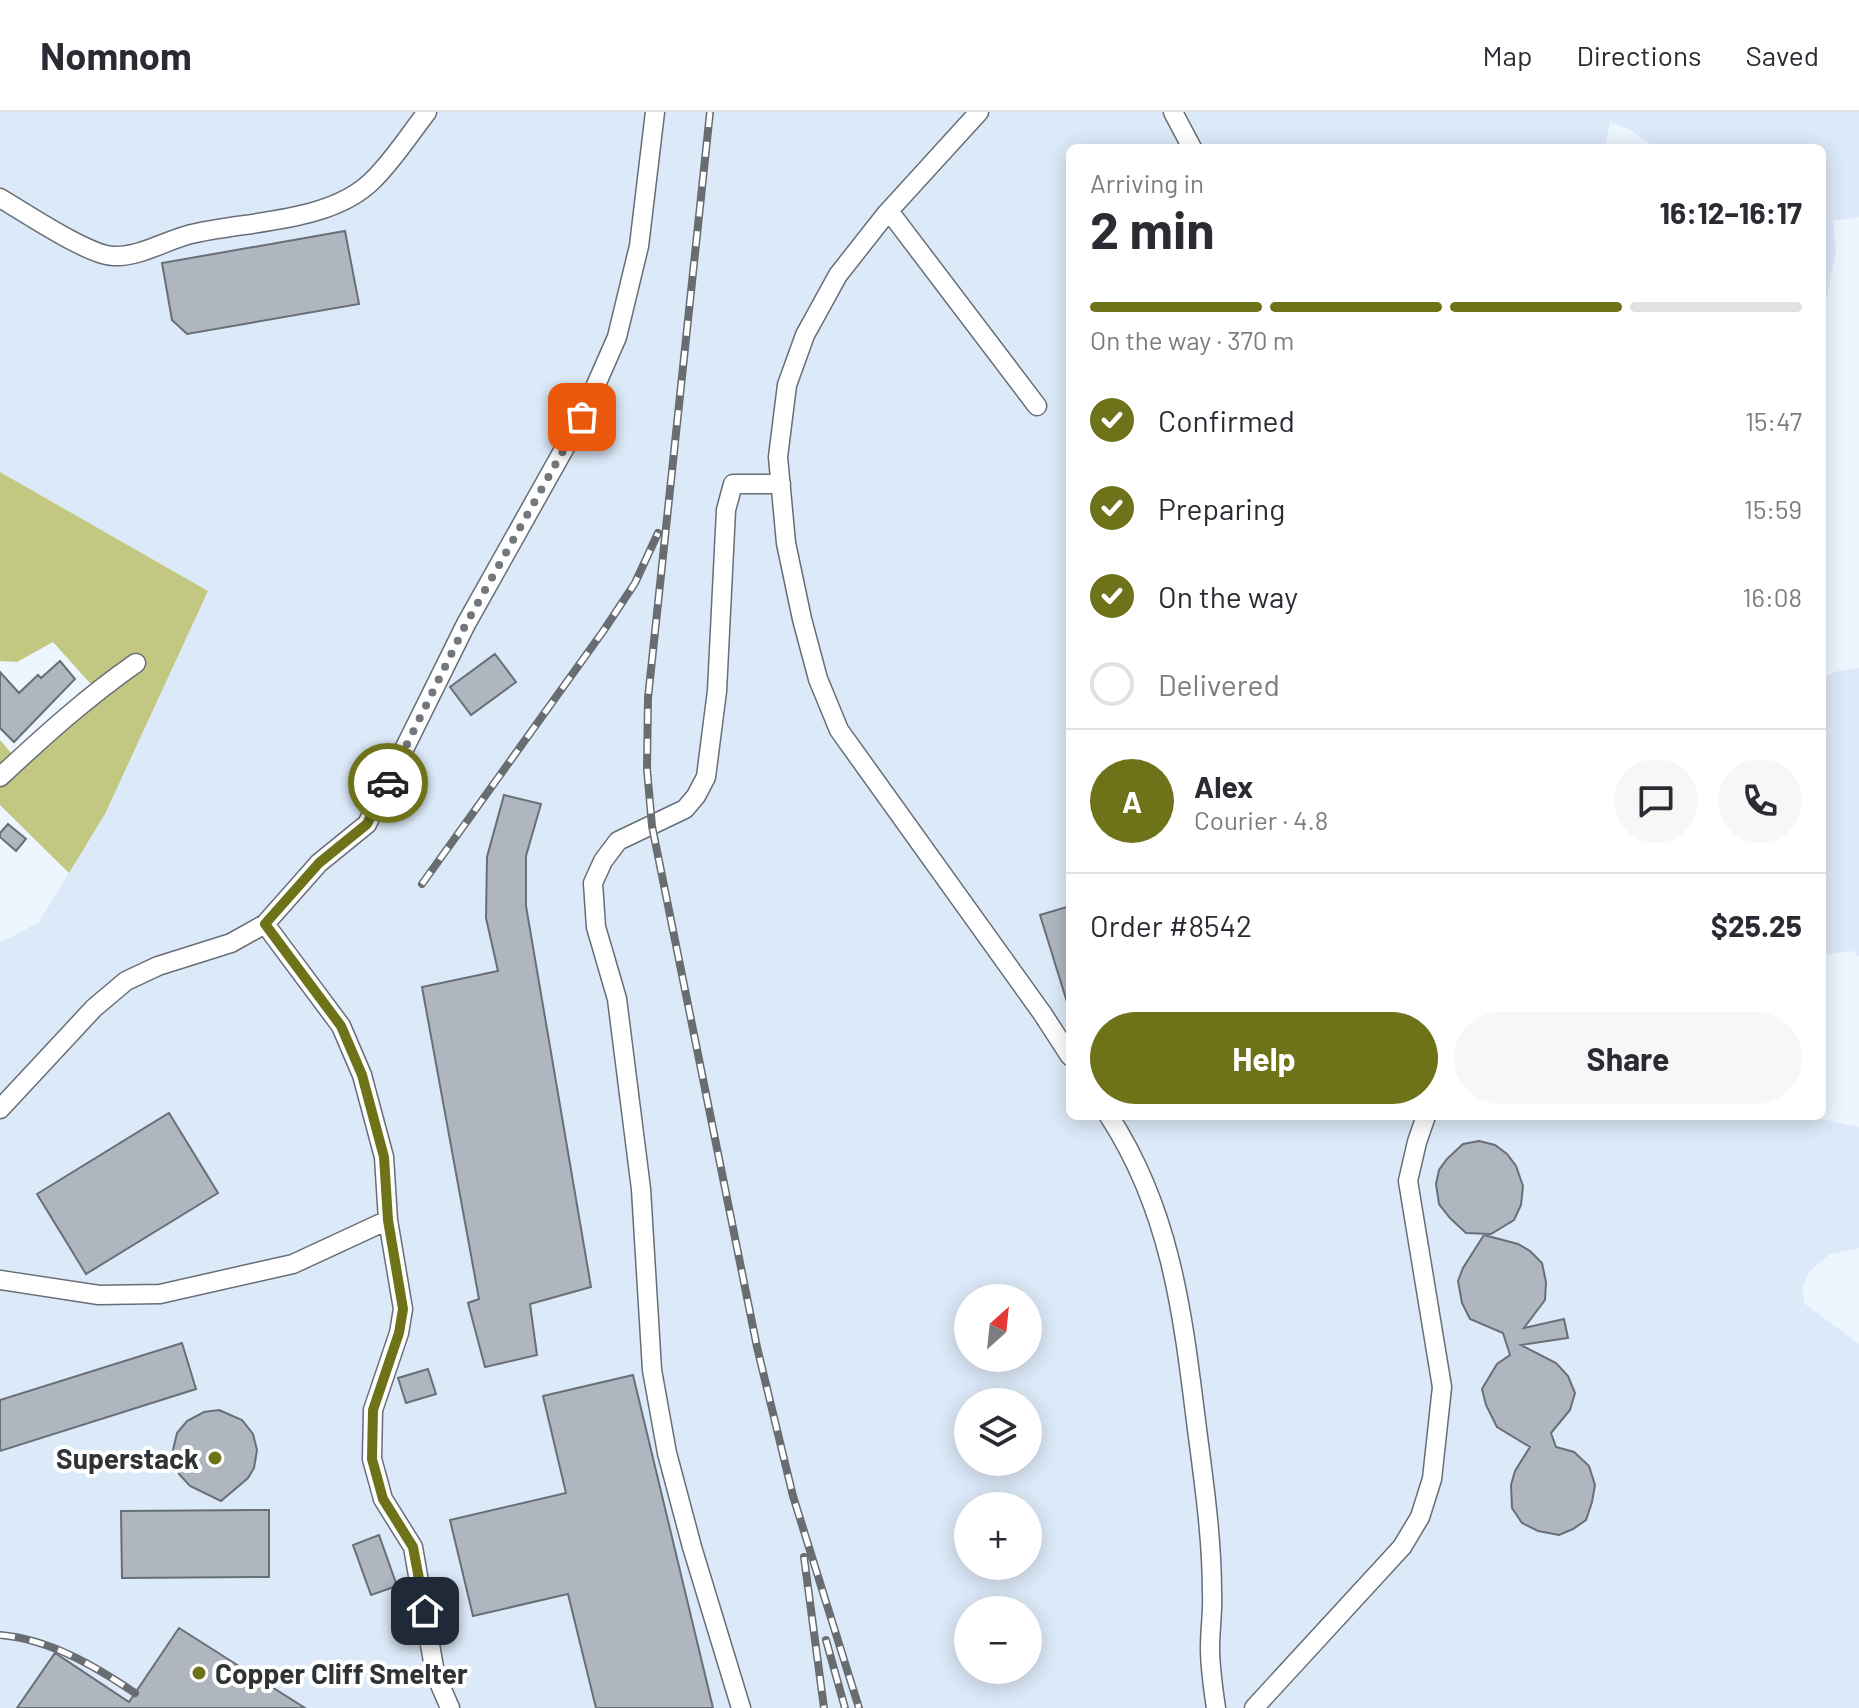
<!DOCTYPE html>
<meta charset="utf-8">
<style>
:root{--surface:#fff;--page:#f7f7f7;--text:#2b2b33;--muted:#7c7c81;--line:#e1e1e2;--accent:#6e731a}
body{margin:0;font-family:Barlow,sans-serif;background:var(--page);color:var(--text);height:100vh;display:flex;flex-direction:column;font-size:30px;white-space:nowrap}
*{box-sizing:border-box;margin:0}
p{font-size:26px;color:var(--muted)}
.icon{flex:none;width:44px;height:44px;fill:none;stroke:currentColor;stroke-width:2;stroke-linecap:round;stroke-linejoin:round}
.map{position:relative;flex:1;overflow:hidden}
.details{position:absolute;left:1066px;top:32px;width:760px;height:976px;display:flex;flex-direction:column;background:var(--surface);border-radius:12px;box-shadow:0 4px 20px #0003}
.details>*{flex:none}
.needle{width:52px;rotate:27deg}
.fabs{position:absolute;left:954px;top:1172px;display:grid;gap:16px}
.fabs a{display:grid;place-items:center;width:88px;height:88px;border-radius:50%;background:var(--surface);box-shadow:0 4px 20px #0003;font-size:40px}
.pin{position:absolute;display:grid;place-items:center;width:68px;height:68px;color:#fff;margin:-34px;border-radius:16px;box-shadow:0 4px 12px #0006}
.courier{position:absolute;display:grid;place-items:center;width:80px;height:80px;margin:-40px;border:6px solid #6e731a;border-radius:50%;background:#fff;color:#222;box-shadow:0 2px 10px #0007}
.summary em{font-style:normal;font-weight:700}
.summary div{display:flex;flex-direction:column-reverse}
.summary{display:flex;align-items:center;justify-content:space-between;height:136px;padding:0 24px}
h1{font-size:52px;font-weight:700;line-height:60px}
.bar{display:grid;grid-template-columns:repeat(4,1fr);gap:12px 8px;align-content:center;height:96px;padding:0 24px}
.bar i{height:10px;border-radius:6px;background:var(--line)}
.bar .current{background:var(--accent)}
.bar p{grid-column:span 4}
.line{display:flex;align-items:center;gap:20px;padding:0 24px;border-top:2px solid var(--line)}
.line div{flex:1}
.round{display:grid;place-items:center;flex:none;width:84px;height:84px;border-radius:42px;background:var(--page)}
ol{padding:0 24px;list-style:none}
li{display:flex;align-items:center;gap:24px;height:88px}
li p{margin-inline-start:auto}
li .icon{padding:8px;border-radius:50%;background:var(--accent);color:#fff;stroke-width:4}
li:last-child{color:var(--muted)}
li i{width:44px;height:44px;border:4px solid var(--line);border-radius:50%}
.action{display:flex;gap:16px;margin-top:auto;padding:16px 24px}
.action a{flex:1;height:92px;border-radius:48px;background:var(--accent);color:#fff;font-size:32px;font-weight:700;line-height:92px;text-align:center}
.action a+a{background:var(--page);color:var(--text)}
header{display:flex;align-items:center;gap:48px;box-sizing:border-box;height:112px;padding:0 40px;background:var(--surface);border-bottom:2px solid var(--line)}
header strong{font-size:38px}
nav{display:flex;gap:44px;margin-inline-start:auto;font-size:28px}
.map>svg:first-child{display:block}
.built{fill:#dce9f8;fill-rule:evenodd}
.green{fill:#c2c882}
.building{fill:#afb6bf;stroke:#686f77;stroke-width:2}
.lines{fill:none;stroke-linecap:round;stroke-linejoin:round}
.minor-casing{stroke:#676e76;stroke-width:21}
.minor{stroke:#fff;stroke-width:18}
.rail-casing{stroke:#686d72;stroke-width:8}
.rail{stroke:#fff;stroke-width:5;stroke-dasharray:15;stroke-linecap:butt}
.done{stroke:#72777c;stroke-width:8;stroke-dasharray:0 14.4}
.route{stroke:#6e731a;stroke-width:10}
.poi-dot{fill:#6e731a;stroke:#fff;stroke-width:3}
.labels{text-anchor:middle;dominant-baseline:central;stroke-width:8;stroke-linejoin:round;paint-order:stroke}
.poi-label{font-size:28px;font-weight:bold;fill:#303336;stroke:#fff;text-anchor:end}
</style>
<header>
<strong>Nomnom</strong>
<nav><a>Map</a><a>Directions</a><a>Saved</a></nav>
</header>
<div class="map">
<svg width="1859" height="1596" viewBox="0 0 1859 1596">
<rect width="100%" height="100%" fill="#edf5fe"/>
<path class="built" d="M0,0H1859V105L1833,109L1836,139L1827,184L1822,185V36H1656L1629,17L1610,10L1605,36H1070V1004H1808L1859,1015V1136L1830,1142L1810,1159L1802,1176L1805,1192L1859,1232V1596H0V831L39,810L105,702L208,479L0,360ZM968,1186H1028V1246H968ZM968,1290H1028V1350H968ZM968,1394H1028V1454H968ZM968,1498H1028V1558H968Z
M1859,556V844L1852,839L1822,843V566L1838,559Z"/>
<path class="green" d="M0,360L208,479L105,702L69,761L0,693V628L18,649L97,579L53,530L17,550L0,549Z"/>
<path class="building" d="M345,119L359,192L187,222L172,208L162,151Z
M495,542L516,570L471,603L450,575Z
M60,549L75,567L14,630L0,616V560L19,581L38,563L41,566Z
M504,683L541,692L526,744V794L591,1175L530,1192L537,1243L485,1255L468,1191L479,1187L422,875L498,859L486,806L487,745Z
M8,712L26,727L16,739L0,725V721Z
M1070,794V889L1067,890L1040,803Z
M169,1001L218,1081L86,1162L37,1082Z
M1479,1029L1495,1033L1507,1042L1516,1054L1523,1074L1521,1093L1514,1108L1491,1122L1466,1121L1450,1106L1439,1092L1436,1072L1439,1058L1447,1047L1463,1032Z
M1484,1123L1518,1132L1530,1139L1542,1151L1546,1170L1545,1188L1524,1216L1564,1207L1568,1226L1521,1233L1556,1251L1568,1264L1575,1281L1570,1298L1551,1321L1556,1335L1574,1340L1589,1354L1595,1373L1592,1390L1586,1408L1573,1417L1559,1423L1538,1419L1522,1411L1512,1396L1511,1373L1515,1359L1530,1335L1497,1315L1486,1293L1482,1277L1497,1252L1510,1243L1503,1221L1470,1207L1462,1191L1458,1169L1463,1156Z
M182,1231L196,1277L0,1339V1288Z
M428,1257L436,1282L406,1291L398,1266Z
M633,1263L713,1596H596L568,1482L473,1504L450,1408L566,1381L543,1284Z
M219,1298L242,1308L253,1322L257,1338L254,1356L248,1366L221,1389L190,1374L179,1362L173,1338L177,1321L187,1309L204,1300Z
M269,1398V1465L122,1466L121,1399Z
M379,1423L397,1474L371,1483L353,1433Z
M179,1516L305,1596H17L55,1541L129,1590Z"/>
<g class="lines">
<g class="minor-casing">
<path id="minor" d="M979,0L886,102L838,163L805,223L787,273L778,345L786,431L802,507L818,567L839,618L1042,901L1070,944
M1173,0L1192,36
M0,86C24,100 89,144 114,144C142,145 169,126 196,121C250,109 333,110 374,67C394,47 410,22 427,0
M889,99L1037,294
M0,665C44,624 87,585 136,551
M265,812L341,914L362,963L384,1045L388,1108L403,1197L399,1221L373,1298L372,1347L383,1387L413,1435L435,1561L450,1596
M0,997L94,896L126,869L158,854L231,831L265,812L319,751L367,712L466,512L582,305L617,225L639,134L655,0
M1109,1004C1172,1101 1183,1205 1197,1317C1204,1371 1212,1426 1212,1481C1213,1499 1210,1517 1210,1536C1210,1556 1213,1576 1216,1596
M0,1168L99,1183L160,1182L293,1152L388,1108
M741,1596L692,1435L667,1341L652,1258L641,1077L617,887L596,815L593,771L603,749L618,729L685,697L696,684L706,665L717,579L726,398L733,372H781
M1254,1596L1402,1435L1420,1405L1432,1367L1442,1275L1408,1069L1417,1030L1426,1004"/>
</g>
<use href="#minor" class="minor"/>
<g class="rail-casing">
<path id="rail" d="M710,0L648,586L647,657L652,714L757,1235L793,1384L859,1596
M422,772L604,518L635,471L658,421
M804,1445L824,1596
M0,1523C49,1527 95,1554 135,1581
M826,1528L845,1596"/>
</g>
<use href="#rail" class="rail"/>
</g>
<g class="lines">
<path class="done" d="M388,671L466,512L582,305"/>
<path class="route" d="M388,671L367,712L319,751L265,812L341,914L362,963L384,1045L388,1108L403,1197L399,1221L373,1298L372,1347L383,1387L413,1435L425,1499"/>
</g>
<g class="poi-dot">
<circle cx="215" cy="1346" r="8"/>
<circle cx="199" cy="1561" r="8"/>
</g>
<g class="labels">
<g class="poi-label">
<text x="199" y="1346">Superstack</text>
<text x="215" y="1561" text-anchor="start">Copper Cliff Smelter</text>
</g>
</g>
</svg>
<div class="fabs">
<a><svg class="needle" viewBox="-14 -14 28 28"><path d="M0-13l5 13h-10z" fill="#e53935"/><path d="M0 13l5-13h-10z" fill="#7c7c81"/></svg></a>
<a><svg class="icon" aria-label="layers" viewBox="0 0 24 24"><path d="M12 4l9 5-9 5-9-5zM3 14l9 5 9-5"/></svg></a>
<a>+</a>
<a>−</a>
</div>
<div class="pin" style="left:582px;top:305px;background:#ea580c"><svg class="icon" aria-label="bag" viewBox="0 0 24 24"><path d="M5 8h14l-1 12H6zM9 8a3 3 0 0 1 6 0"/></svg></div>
<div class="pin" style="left:425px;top:1499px;background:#1f2937"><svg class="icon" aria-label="home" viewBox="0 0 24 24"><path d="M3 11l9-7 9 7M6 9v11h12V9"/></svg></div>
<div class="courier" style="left:388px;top:671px"><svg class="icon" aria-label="car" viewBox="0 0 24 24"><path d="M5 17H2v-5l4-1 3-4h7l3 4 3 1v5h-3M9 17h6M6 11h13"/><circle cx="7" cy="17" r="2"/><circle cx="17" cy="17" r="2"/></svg></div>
<section class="details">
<div class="summary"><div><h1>2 min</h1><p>Arriving in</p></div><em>16:12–16:17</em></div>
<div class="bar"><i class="current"></i><i class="current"></i><i class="current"></i><i></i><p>On the way · 370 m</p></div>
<ol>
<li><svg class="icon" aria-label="check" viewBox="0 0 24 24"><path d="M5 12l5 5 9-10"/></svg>Confirmed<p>15:47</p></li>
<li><svg class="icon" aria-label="check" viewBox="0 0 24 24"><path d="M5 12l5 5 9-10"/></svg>Preparing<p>15:59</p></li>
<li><svg class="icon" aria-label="check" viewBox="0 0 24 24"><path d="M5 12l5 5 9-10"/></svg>On the way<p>16:08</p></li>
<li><i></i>Delivered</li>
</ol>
<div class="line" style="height:144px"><b class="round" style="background:var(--accent);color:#fff">A</b><div><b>Alex</b><p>Courier · 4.8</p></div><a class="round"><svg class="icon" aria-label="chat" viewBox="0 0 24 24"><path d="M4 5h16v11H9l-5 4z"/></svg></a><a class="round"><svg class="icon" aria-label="phone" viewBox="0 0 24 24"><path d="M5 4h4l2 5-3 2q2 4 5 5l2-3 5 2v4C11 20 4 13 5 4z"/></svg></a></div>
<div class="line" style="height:104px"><div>Order #8542</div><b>$25.25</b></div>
<div class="action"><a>Help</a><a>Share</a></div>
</section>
</div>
